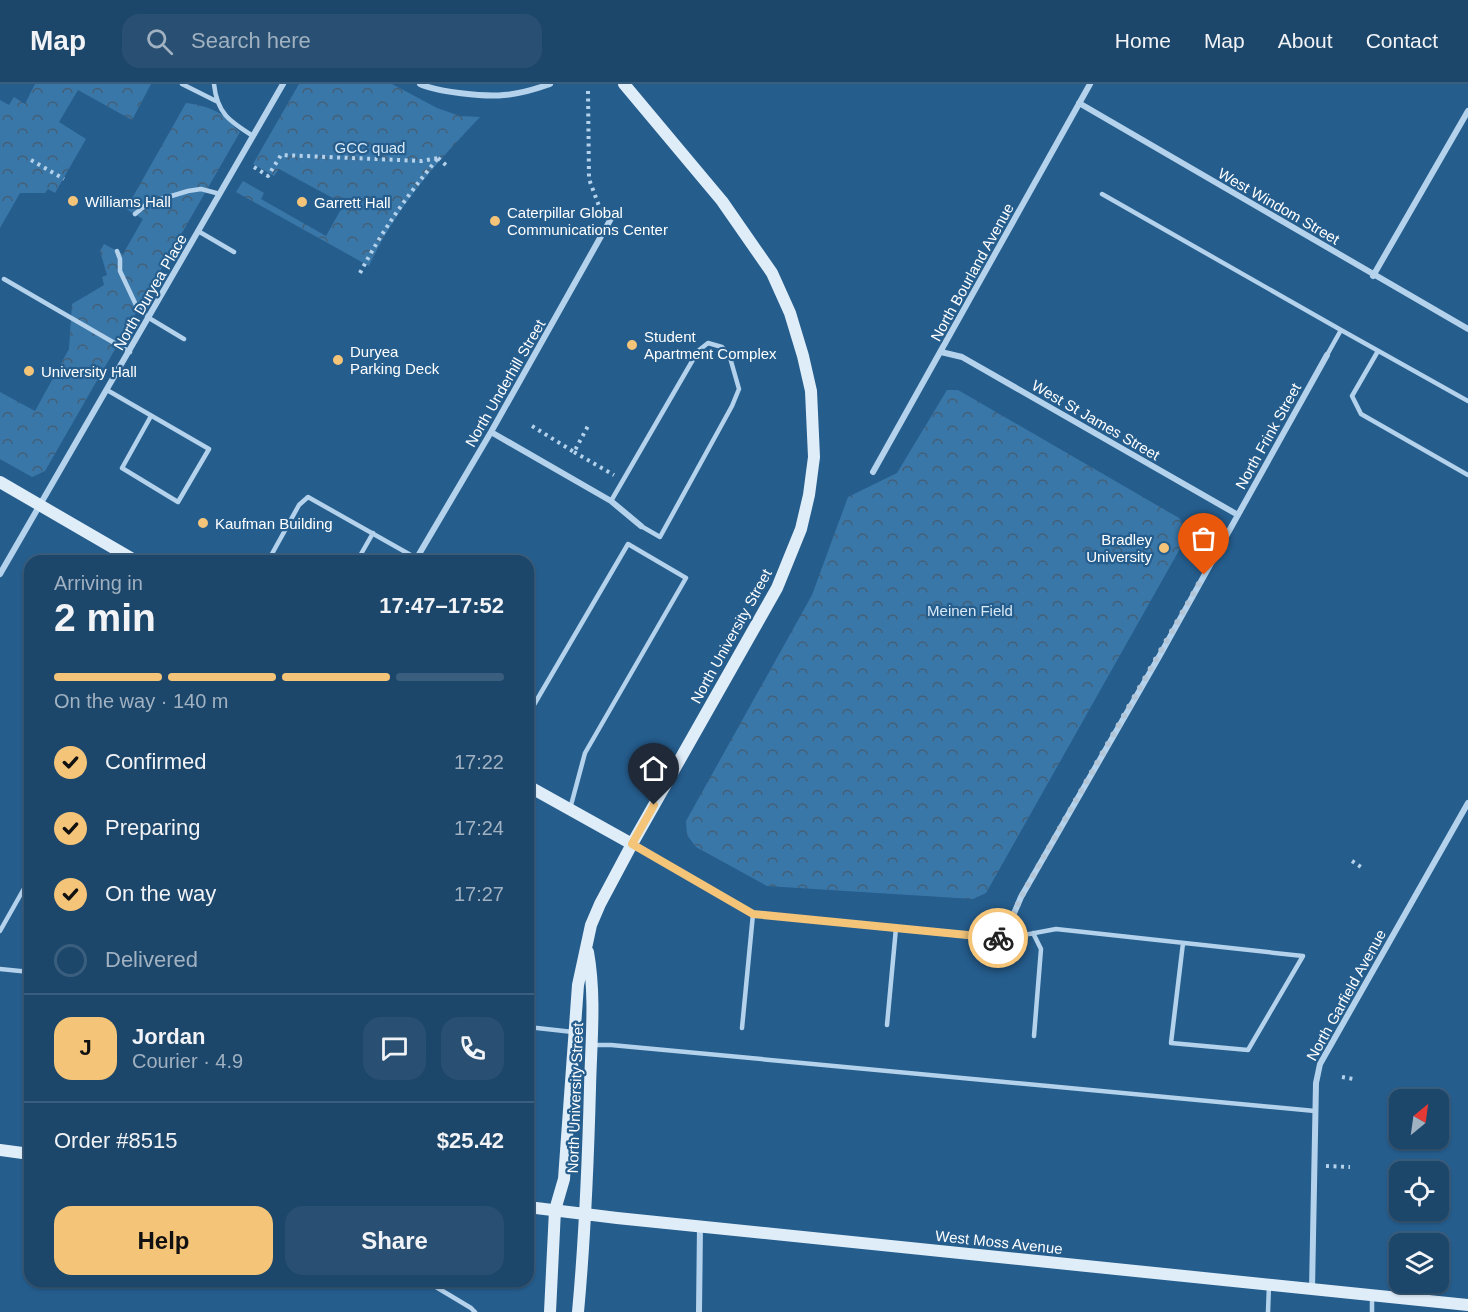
<!DOCTYPE html>
<meta charset="utf-8">
<style>
:root{--surface:#1c466a;--page:#295072;--text:#f1f3f6;--muted:#a0b1c1;--line:#3a5e7e;--accent:#f4c479}
body{margin:0;font-family:Helvetica,sans-serif;background:var(--page);color:var(--text);height:100vh;display:flex;flex-direction:column;font-size:22px;white-space:nowrap}
*{box-sizing:border-box;margin:0}
p{font-size:20px;color:var(--muted)}
.icon{flex:none;width:33px;height:33px;fill:none;stroke:currentColor;stroke-width:2;stroke-linecap:round;stroke-linejoin:round}
.map{position:relative;flex:1;overflow:hidden}
.sheet{position:absolute;left:24px;top:471px;width:510px;height:732px;display:flex;flex-direction:column;background:var(--surface);border-radius:18px;box-shadow:0 2px 4px #0004,0 0 0 2px var(--line)}
.sheet>*{flex:none}
.needle{width:39px;rotate:29deg}
.controls{position:absolute;left:1389px;top:1005px;display:grid;gap:12px}
.controls a{display:grid;place-items:center;width:60px;height:60px;border-radius:12px;background:var(--surface);box-shadow:0 2px 4px #0004,0 0 0 2px var(--line);font-size:30px}
.pin{position:absolute;display:grid;place-items:center;width:51px;height:51px;color:#fff;margin:-62px -26px;border-radius:50% 50% 50% 0;rotate:-45deg;box-shadow:0 0 6px #0007}
.pin .icon{rotate:45deg}
.courier{position:absolute;display:grid;place-items:center;width:60px;height:60px;margin:-30px;border:4px solid #f4c479;border-radius:50%;background:#fff;color:#222;box-shadow:0 2px 8px #0007}
.head em{font-style:normal;font-weight:600}
.head div{display:flex;flex-direction:column-reverse}
.head{display:flex;align-items:center;justify-content:space-between;height:102px;padding:0 30px}
h1{font-size:39px;font-weight:600;line-height:45px}
.bar{display:grid;grid-template-columns:repeat(4,1fr);gap:9px 6px;align-content:center;height:72px;padding:0 30px}
.bar i{height:8px;border-radius:4px;background:var(--line)}
.bar .current{background:var(--accent)}
.bar p{grid-column:span 4}
.line{display:flex;align-items:center;gap:15px;padding:0 30px;border-top:2px solid var(--line)}
.line div{flex:1}
.round{display:grid;place-items:center;flex:none;width:63px;height:63px;border-radius:18px;background:var(--page)}
ol{padding:0 30px;list-style:none}
li{display:flex;align-items:center;gap:18px;height:66px}
li p{margin-inline-start:auto}
li .icon{padding:6px;border-radius:50%;background:var(--accent);color:#111;stroke-width:4}
li:last-child{color:var(--muted)}
li i{width:33px;height:33px;border:3px solid var(--line);border-radius:50%}
.action{display:flex;gap:12px;margin-top:auto;padding:12px 30px}
.action a{flex:1;height:69px;border-radius:18px;background:var(--accent);color:#111;font-size:24px;font-weight:600;line-height:69px;text-align:center}
.action a+a{background:var(--page);color:var(--text)}
header{display:flex;align-items:center;gap:36px;box-sizing:border-box;height:84px;padding:0 30px;background:var(--surface);border-bottom:2px solid var(--line)}
header strong{font-size:28px}
nav{display:flex;gap:33px;margin-inline-start:auto;font-size:21px}
.search{width:420px;height:54px;background:var(--page);display:flex;align-items:center;gap:15px;box-sizing:border-box;padding:0 21px;border-radius:18px;color:var(--muted);font-size:22px}
.map>svg:first-child{display:block}
.forest{fill:url(#forest-crowns)}
.lines{fill:none;stroke-linecap:round;stroke-linejoin:round}
.path{stroke:#b4d2eb;stroke-width:4;stroke-dasharray:3 4.5;stroke-linecap:butt}
.lane{stroke:#b4d2eb;stroke-width:4.5}
.street{stroke:#b4d2eb;stroke-width:6}
.secondary{stroke:#dfedf9;stroke-width:12}
.done{stroke:#b3c6d7;stroke-width:6;stroke-dasharray:0 10.8}
.route{stroke:#f4c479;stroke-width:8}
.poi-dot{fill:#f4c479;stroke:#255d8d;stroke-width:2}
.labels{text-anchor:middle;dominant-baseline:central;stroke-width:4.5;stroke-linejoin:round;paint-order:stroke}
.park-label{font-size:15px;fill:#d9eaf8;stroke:#255d8d}
.poi-label{font-size:15px;fill:#fff;stroke:#255d8d;text-anchor:start}
.street-label{font-size:15px;fill:#fff;stroke:#255d8d}
</style>
<header>
<strong>Map</strong>
<div class="search"><svg class="icon" aria-label="search" viewBox="0 0 24 24"><circle cx="10" cy="10" r="6"/><path d="M15 15l6 6"/></svg>Search here</div>
<nav><a>Home</a><a>Map</a><a>About</a><a>Contact</a></nav>
</header>
<div class="map">
<svg width="1468" height="1228" viewBox="0 0 1468 1228">
<defs>
<pattern id="forest-crowns" width="20" height="18" patternUnits="userSpaceOnUse" patternTransform="scale(1.5)"><rect width="20" height="18" fill="#3a77a9"/><path d="M2 6a3 3 0 1 1 6 0M12 15a3 3 0 1 1 6 0" fill="none" stroke="#445f76"/></pattern>
</defs>
<rect width="100%" height="100%" fill="#255d8d"/>
<path class="forest" d="M35,0H151L132,36L78,6L59,38L86,55L55,109L48,105L45,109H20L0,144V16L9,21L14,13L25,20Z
M299,0H392L437,24L460,32L480,33C438,77 395,125 369,182L236,108L243,97L264,109L261,115L326,152L344,120L279,85L274,92L253,80Z
M186,19C199,20 222,27 231,38C234,42 235,45 240,48L45,387L32,393L0,375V308L35,327L69,265L72,220L104,201L102,193L107,191L100,167L104,160L123,170L143,135L126,125Z
M947,306H958L1179,434L1187,445L1186,454L986,809L973,815L767,802L696,763L687,751L686,737L812,511L848,413L897,389Z"/>
<g class="lines">
<path class="path" d="M588,7L589,95L599,122L604,125
M438,74L447,82
M31,76L64,95
M254,83L268,92L281,71L422,77L438,74
M360,189C383,145 407,112 438,74
M532,342L574,368L588,342
M574,368L614,391
M1352,777L1361,783
M1342,993L1353,995
M1326,1082L1350,1083"/>
<path class="lane" d="M182,0L216,17
M214,0C217,29 229,37 253,52
M1102,110L1341,246L1327,271
M135,130L148,119L188,107L201,105L220,110
M198,147L234,168
M117,167L120,175V187L136,221L149,234L184,255
M4,195L130,268
M1341,246L1468,317
M1378,267L1352,312L1361,330L1468,391
M107,306L209,365L178,418L122,384L151,332
M611,417L698,267L708,259L722,263L729,270L739,305L732,322L660,453L641,442
M268,477L299,421L308,413L416,474
M357,477L373,449
M528,631L628,460L686,494L585,669L570,725
M0,847L30,794
M1033,849L1041,865L1034,952
M1003,855L1056,845L1303,872L1248,966L1171,959L1183,859
M0,885L30,888
M887,941L896,844
M528,943L573,948
M742,944L753,830
M592,961H611L1315,1027
M426,1197L471,1224L475,1228
M1268,1228L1269,1201
M1372,1228V1213"/>
<path class="street" d="M420,0C437,8 485,13 504,11C520,10 536,5 550,0
M1079,19L1468,245
M1373,192L1468,27
M941,268L962,273L1238,431
M491,348L611,417L641,442
M873,388L1090,0
M415,477L491,348L613,131
M0,490L283,0
M632,760L753,830L1003,855L1021,813L1160,571L1327,271
M1312,1205L1316,999L1320,980L1468,719
M699,1228L700,1142"/>
<path class="secondary" d="M0,398L136,477
M528,702L632,760
M0,1066L30,1070
M528,1123L617,1134L1468,1221
M550,1228L555,1126L564,1095L578,901L591,841L600,820L632,760L777,504L801,445L809,411L814,373L811,307L803,272L790,229L772,189L722,117L624,0
M578,1228C585,1153 588,1079 590,1004C591,959 596,913 588,868"/>
</g>
<g class="lines">
<path class="done" d="M998,854L1003,855L1021,813L1204,491"/>
<path class="route" d="M654,721L632,760L753,830L998,854"/>
</g>
<g class="poi-dot">
<circle cx="73" cy="117" r="6"/>
<circle cx="302" cy="118" r="6"/>
<circle cx="495" cy="137" r="6"/>
<circle cx="632" cy="261" r="6"/>
<circle cx="338" cy="276" r="6"/>
<circle cx="29" cy="287" r="6"/>
<circle cx="203" cy="439" r="6"/>
<circle cx="1164" cy="464" r="6"/>
</g>
<g class="labels">
<g class="park-label">
<text x="370" y="63">GCC quad</text>
<text x="970" y="526">Meinen Field</text>
</g>
<g class="poi-label">
<text x="85" y="117">Williams Hall</text>
<text x="314" y="118">Garrett Hall</text>
<text x="507" y="128">Caterpillar Global<tspan x="507" dy="17">Communications Center</tspan></text>
<text x="644" y="252">Student<tspan x="644" dy="17">Apartment Complex</tspan></text>
<text x="350" y="267">Duryea<tspan x="350" dy="17">Parking Deck</tspan></text>
<text x="41" y="287">University Hall</text>
<text x="215" y="439">Kaufman Building</text>
<text x="1152" y="455" text-anchor="end">Bradley<tspan x="1152" dy="17">University</tspan></text>
</g>
<g class="street-label">
<text transform="translate(1279 122) rotate(30)">West Windom Street</text>
<text transform="translate(972 188) rotate(-61)">North Bourland Avenue</text>
<text transform="translate(150 208) rotate(-60)">North Duryea Place</text>
<text transform="translate(505 299) rotate(-60)">North Underhill Street</text>
<text transform="translate(1096 336) rotate(30)">West St James Street</text>
<text transform="translate(1268 352) rotate(-61)">North Frink Street</text>
<text transform="translate(731 552) rotate(-61)">North University Street</text>
<text transform="translate(1346 911) rotate(-61)">North Garfield Avenue</text>
<text transform="translate(575 1014) rotate(-88)">North University Street</text>
<text transform="translate(999 1158) rotate(6)">West Moss Avenue</text>
</g>
</g>
</svg>
<div class="controls">
<a><svg class="needle" viewBox="-14 -14 28 28"><path d="M0-13l5 13h-10z" fill="#e53935"/><path d="M0 13l5-13h-10z" fill="#a0b1c1"/></svg></a>
<a><svg class="icon" aria-label="locate" viewBox="0 0 24 24"><circle cx="12" cy="12" r="6"/><path d="M12 2v4M12 18v4M2 12h4M18 12h4"/></svg></a>
<a><svg class="icon" aria-label="layers" viewBox="0 0 24 24"><path d="M12 4l9 5-9 5-9-5zM3 14l9 5 9-5"/></svg></a>
</div>
<div class="pin" style="left:1204px;top:491px;background:#ea580c"><svg class="icon" aria-label="bag" viewBox="0 0 24 24"><path d="M5 8h14l-1 12H6zM9 8a3 3 0 0 1 6 0"/></svg></div>
<div class="pin" style="left:654px;top:721px;background:#1f2937"><svg class="icon" aria-label="home" viewBox="0 0 24 24"><path d="M3 11l9-7 9 7M6 9v11h12V9"/></svg></div>
<div class="courier" style="left:998px;top:854px"><svg class="icon" aria-label="bike" viewBox="0 0 24 24"><circle cx="6" cy="16" r="4"/><circle cx="18" cy="16" r="4"/><path d="M6 16l4-8h5l3 8M10 8l3 8H6M13 5h3"/></svg></div>
<section class="sheet">
<div class="head"><div><h1>2 min</h1><p>Arriving in</p></div><em>17:47–17:52</em></div>
<div class="bar"><i class="current"></i><i class="current"></i><i class="current"></i><i></i><p>On the way · 140 m</p></div>
<ol>
<li><svg class="icon" aria-label="check" viewBox="0 0 24 24"><path d="M5 12l5 5 9-10"/></svg>Confirmed<p>17:22</p></li>
<li><svg class="icon" aria-label="check" viewBox="0 0 24 24"><path d="M5 12l5 5 9-10"/></svg>Preparing<p>17:24</p></li>
<li><svg class="icon" aria-label="check" viewBox="0 0 24 24"><path d="M5 12l5 5 9-10"/></svg>On the way<p>17:27</p></li>
<li><i></i>Delivered</li>
</ol>
<div class="line" style="height:108px"><b class="round" style="background:var(--accent);color:#111">J</b><div><b>Jordan</b><p>Courier · 4.9</p></div><a class="round"><svg class="icon" aria-label="chat" viewBox="0 0 24 24"><path d="M4 5h16v11H9l-5 4z"/></svg></a><a class="round"><svg class="icon" aria-label="phone" viewBox="0 0 24 24"><path d="M5 4h4l2 5-3 2q2 4 5 5l2-3 5 2v4C11 20 4 13 5 4z"/></svg></a></div>
<div class="line" style="height:78px"><div>Order #8515</div><b>$25.42</b></div>
<div class="action"><a>Help</a><a>Share</a></div>
</section>
</div>
